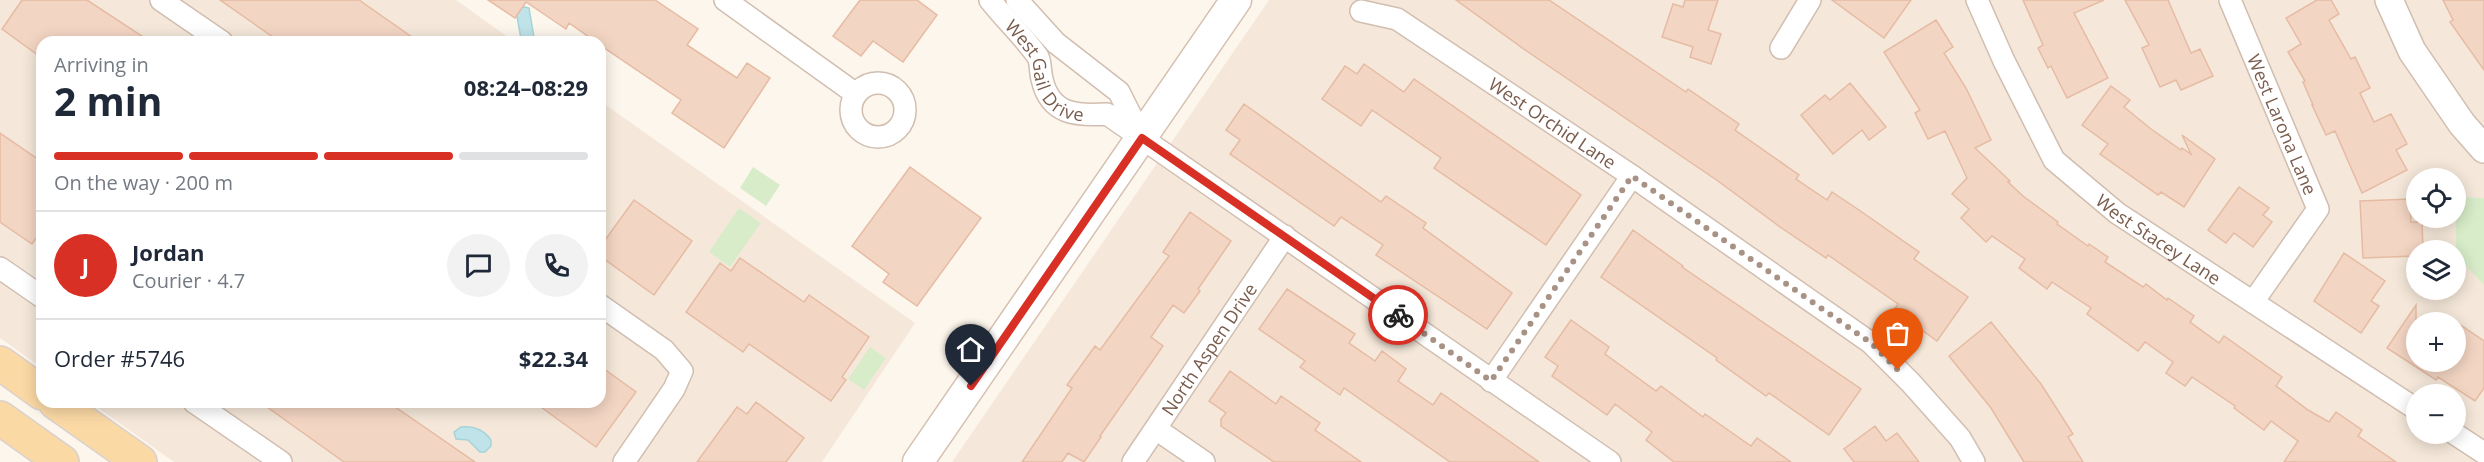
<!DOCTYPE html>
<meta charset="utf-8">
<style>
:root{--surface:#fff;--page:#f2f2f3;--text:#1f2937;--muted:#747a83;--line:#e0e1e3;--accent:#d93025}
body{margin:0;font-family:"Open Sans",sans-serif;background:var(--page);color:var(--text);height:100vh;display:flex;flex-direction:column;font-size:22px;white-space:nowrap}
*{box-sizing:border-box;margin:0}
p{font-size:20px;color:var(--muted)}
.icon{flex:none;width:33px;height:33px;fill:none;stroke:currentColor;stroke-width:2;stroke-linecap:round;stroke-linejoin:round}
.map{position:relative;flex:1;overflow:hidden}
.panel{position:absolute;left:36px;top:36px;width:570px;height:372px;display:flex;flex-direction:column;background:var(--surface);border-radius:18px;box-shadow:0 3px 15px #0003}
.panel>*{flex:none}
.fabs{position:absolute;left:2406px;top:168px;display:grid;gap:12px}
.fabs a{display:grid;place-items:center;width:60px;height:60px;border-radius:50%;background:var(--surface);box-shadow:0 3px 15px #0003;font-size:30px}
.pin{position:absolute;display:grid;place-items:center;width:51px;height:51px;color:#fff;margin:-62px -26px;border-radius:50% 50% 50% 0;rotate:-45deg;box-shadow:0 0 6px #0007}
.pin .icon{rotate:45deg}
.courier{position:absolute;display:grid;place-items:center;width:60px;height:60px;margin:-30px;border:4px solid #d93025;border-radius:50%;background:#fff;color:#222;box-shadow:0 2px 8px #0007}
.summary em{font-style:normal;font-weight:700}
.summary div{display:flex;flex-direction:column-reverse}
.summary{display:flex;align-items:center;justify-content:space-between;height:102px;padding:0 18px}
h1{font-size:39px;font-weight:700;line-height:45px}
.bar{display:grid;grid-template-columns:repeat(4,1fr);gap:9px 6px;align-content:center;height:72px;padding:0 18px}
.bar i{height:8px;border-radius:4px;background:var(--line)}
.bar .current{background:var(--accent)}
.bar p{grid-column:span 4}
.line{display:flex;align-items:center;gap:15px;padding:0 18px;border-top:2px solid var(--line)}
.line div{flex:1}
.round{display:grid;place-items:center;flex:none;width:63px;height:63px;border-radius:32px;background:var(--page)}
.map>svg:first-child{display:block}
.residential{fill:#f5e8da;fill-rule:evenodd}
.green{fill:#d8ecc9}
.water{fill:#bfe3e8;stroke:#a5d3da;stroke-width:1.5}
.building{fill:#f3d5c3;stroke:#e6bba3;stroke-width:1.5}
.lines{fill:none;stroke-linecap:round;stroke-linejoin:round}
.minor-casing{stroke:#d1beb0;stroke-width:24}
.tertiary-casing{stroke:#d1beb0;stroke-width:30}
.secondary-casing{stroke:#d6c0b0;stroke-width:33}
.primary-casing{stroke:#dad1cd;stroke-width:36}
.minor{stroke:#fff;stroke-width:21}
.tertiary{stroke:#fff;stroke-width:27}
.secondary{stroke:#fff;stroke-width:30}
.primary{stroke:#fbd9a5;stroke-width:33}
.done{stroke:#a89285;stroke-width:6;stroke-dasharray:0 10.8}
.route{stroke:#d93025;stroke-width:8}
.labels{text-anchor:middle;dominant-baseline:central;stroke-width:4.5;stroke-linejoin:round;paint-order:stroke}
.street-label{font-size:18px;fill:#7a5c4d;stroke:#fffaf3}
</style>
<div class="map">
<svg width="2484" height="462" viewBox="0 0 2484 462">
<rect width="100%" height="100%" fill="#fdf6ec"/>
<path class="residential" d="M0,0H456L515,42H42V368L0,338Z
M1269,0H2484V462H952ZM2416,178H2456V218H2416ZM2416,250H2456V290H2416ZM2416,322H2456V362H2416ZM2416,394H2456V434H2416Z
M600,101L915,323L822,462H174L90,402H600Z"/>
<path class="green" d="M753,167L780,185L766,206L740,188Z
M2456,197L2484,198V285L2456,255Z
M739,208L761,223L730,267L709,252Z
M870,347L886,358L864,390L848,379Z"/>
<path class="water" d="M525,7L529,8L534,37L531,42H524L521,39L516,11L518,8Z
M461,427C473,426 484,430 491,440V446L485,452H480L468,440L456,439L454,432Z"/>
<path class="building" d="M22,0H87L151,42H42V58L2,29Z
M220,0H359L419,42H280Z
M488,0H655L698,29L687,45L737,78L747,63L770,78L724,148L672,113L681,100L600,45V42H596L569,23L566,29L526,2L515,18Z
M860,0H917L937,15L903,62L873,41L861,56L833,36Z
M1456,0H1549L1686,92L1688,89L1739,124L1735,130L1799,175L1796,179L1827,200L1832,192L1859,210L1919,252L1914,259L1968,297L1937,341L1894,310L1898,304L1828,255L1826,258L1780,227L1718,181L1528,52Z
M1685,0H1718L1708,30L1721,34L1711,64L1690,57L1693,47L1662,37L1673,4L1683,7Z
M1832,0H1911L1884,38Z
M2023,0H2104L2074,13L2108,78L2067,98L2051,66L2048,68L2038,48L2043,45Z
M2125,0H2168L2191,53L2200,49L2213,76L2181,90L2176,80L2160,87L2142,48L2149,45Z
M2317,0H2331L2339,14L2329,20L2351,59L2355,57L2370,88L2360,93L2374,122L2391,114L2407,144L2396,150L2407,170L2362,193L2335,131L2326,135L2312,105H2313L2303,82L2305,81L2288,52L2301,44L2286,18Z
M2443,0H2484V70L2450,22L2453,20Z
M1936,20L1953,47L1944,53L1966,88L1991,140L1975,148L2010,181L2008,182L2023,196L2058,222L2057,224L2088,246L2089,244L2108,257L2105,262L2143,287L2146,284L2167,300L2168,298L2194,316L2190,322L2219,343L2224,336L2282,377L2276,386L2308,410L2329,422L2336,412L2362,430L2358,436L2396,462H2284L2298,441L2271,421L2264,430L2234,408L2235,406L2192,377L2185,386L2166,373L2173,362L2145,342L2138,351L2087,314L2091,308L2052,282L2047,289L2019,268L2025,259L1992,236L1986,242L1961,218L1969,209L1952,194L1967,178L1945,131L1928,139L1915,113L1920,110L1884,52Z
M1364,64L1404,92L1414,79L1581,195L1546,245L1434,168L1441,158L1372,110L1361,126L1322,99L1345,66L1357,74Z
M1850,83L1886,127L1869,140L1862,130L1833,154L1801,115L1825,95L1830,100Z
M2111,86L2130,100L2124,107L2151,129L2181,150L2182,148L2191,154L2182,135L2215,159L2184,207L2161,192L2158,195L2100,154L2108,144L2082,125Z
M1244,104L1381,202L1386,196L1426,223L1423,228L1512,293L1487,329L1376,255L1383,245L1341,217L1334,226L1230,154L1240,140L1226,130Z
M0,133L42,162V230L32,244L0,222Z
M910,167L981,218L917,306L883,282L889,274L852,246Z
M2239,187L2269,208L2263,215L2272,222L2253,247L2234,233L2226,243L2208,230Z
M2410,199L2411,222H2422L2423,250H2416V256L2363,258L2360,201Z
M634,200L692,241L654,295L600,256V247Z
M1190,212L1231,241L1198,289L1200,291L1184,313L1173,305L1151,337L1163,346L1100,436L1101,437L1084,462L1068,453L1062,462H1022L1072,388L1067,385L1095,346L1100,350L1169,256L1163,252Z
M1633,230L1683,266L1682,267L1861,389L1829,435L1769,393L1766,396L1716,360L1717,358L1601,277Z
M2344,253L2385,281L2371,301L2379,306L2361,333L2314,301Z
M740,258L804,302L809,295L869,337L842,377L846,380L831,401L749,344L743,352L686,312L720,263L731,271Z
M1287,289L1355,334L1349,343L1375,361L1382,351L1406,369L1398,381L1433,405L1441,393L1539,462H1450L1344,388L1340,395L1300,367L1305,361L1259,329Z
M2416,305V362H2456V322L2484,341V388L2475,401L2438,377L2436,380L2387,348Z
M1571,320L1609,347L1605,354L1656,391L1661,386L1703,417L1705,414L1751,446L1757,438L1791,462H1674L1646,440L1652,432L1615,404L1607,415L1552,376L1558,366L1545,357Z
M1991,322L2041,384L2073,434L2068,437L2083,462H2024L1991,408L1949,356Z
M600,366L636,392L596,447L534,402H600Z
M1230,371L1276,404L1281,396L1320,423L1315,430L1361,462H1274L1221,426V419L1226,413L1209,401Z
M260,402H388L475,462H344Z
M756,402L804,438L786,462H697L737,407L747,414Z
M1875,426L1886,441L1897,433L1919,462H1854L1844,449Z"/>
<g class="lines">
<g class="minor-casing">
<g id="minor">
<path d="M161,0L222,42"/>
<path d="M725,0L856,94"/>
<path id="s1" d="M990,0C1003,17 1027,40 1038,57C1041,63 1040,72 1042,79C1050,115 1077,116 1107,114L1610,462"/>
<path d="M1017,0L1056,43L1119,92L1140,134"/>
<path id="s2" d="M1977,0L2004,61L2054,160L2117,213L2416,409"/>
<path id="s3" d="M2230,0L2318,209L2253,302"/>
<path id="s4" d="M1361,11L1397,19L1632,176L1871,343L1911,383L1960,438L1974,462"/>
<path d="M1781,48L1810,0"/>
<circle cx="878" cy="110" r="27"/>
<path d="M0,268L42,297"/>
<path d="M600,305L664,350L682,371L674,389L624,462"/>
<path d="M1491,381L1632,176"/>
<path d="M194,402L281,462"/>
<path d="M1156,429L1204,462"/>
<path d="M2455,434L2484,453"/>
<path id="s5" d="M1133,462L1285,236"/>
</g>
</g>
<g class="tertiary-casing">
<path id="tertiary" d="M2389,0L2412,51L2462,124L2484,149"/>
</g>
<g class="secondary-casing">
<path id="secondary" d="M918,462L1236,0"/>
</g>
<g class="primary-casing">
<path id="primary" d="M0,363L42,393
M55,402L140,462
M0,418L62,462"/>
</g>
<use href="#minor" class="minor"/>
<use href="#tertiary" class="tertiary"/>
<use href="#secondary" class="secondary"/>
<use href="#primary" class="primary"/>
</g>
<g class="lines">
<path class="done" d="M1398,315L1491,381L1632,176L1871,343L1898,370"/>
<path class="route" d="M971,386L1142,138L1398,315"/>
</g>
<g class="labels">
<g class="street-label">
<text stroke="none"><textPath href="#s1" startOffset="93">West Gail Drive</textPath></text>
<text stroke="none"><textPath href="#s4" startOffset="224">West Orchid Lane</textPath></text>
<text stroke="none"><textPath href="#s3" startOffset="135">West Larona Lane</textPath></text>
<text stroke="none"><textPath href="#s2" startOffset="309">West Stacey Lane</textPath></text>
<text stroke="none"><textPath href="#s5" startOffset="136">North Aspen Drive</textPath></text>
</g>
</g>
</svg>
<div class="fabs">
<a><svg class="icon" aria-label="locate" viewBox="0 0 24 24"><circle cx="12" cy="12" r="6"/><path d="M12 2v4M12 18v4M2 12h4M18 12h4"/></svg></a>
<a><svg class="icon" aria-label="layers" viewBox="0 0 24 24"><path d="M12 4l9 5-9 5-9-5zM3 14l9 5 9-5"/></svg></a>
<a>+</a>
<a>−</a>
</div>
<div class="pin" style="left:1898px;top:370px;background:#ea580c"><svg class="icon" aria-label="bag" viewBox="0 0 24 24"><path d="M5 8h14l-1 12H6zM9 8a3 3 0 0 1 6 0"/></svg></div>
<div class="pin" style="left:971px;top:386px;background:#1f2937"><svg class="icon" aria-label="home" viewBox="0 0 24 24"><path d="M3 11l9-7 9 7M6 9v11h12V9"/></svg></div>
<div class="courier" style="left:1398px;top:315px"><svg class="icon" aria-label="bike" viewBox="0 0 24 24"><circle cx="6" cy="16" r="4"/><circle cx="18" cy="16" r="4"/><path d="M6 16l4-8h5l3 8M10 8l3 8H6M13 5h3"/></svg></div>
<section class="panel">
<div class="summary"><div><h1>2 min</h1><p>Arriving in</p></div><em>08:24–08:29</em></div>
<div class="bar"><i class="current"></i><i class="current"></i><i class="current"></i><i></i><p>On the way · 200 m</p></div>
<div class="line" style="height:108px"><b class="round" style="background:var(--accent);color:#fff">J</b><div><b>Jordan</b><p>Courier · 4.7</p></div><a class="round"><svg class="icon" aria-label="chat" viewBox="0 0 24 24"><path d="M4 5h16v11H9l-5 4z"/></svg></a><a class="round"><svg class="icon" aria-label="phone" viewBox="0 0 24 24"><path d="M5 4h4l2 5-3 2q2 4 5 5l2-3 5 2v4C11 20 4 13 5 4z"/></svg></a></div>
<div class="line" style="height:78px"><div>Order #5746</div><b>$22.34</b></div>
</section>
</div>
